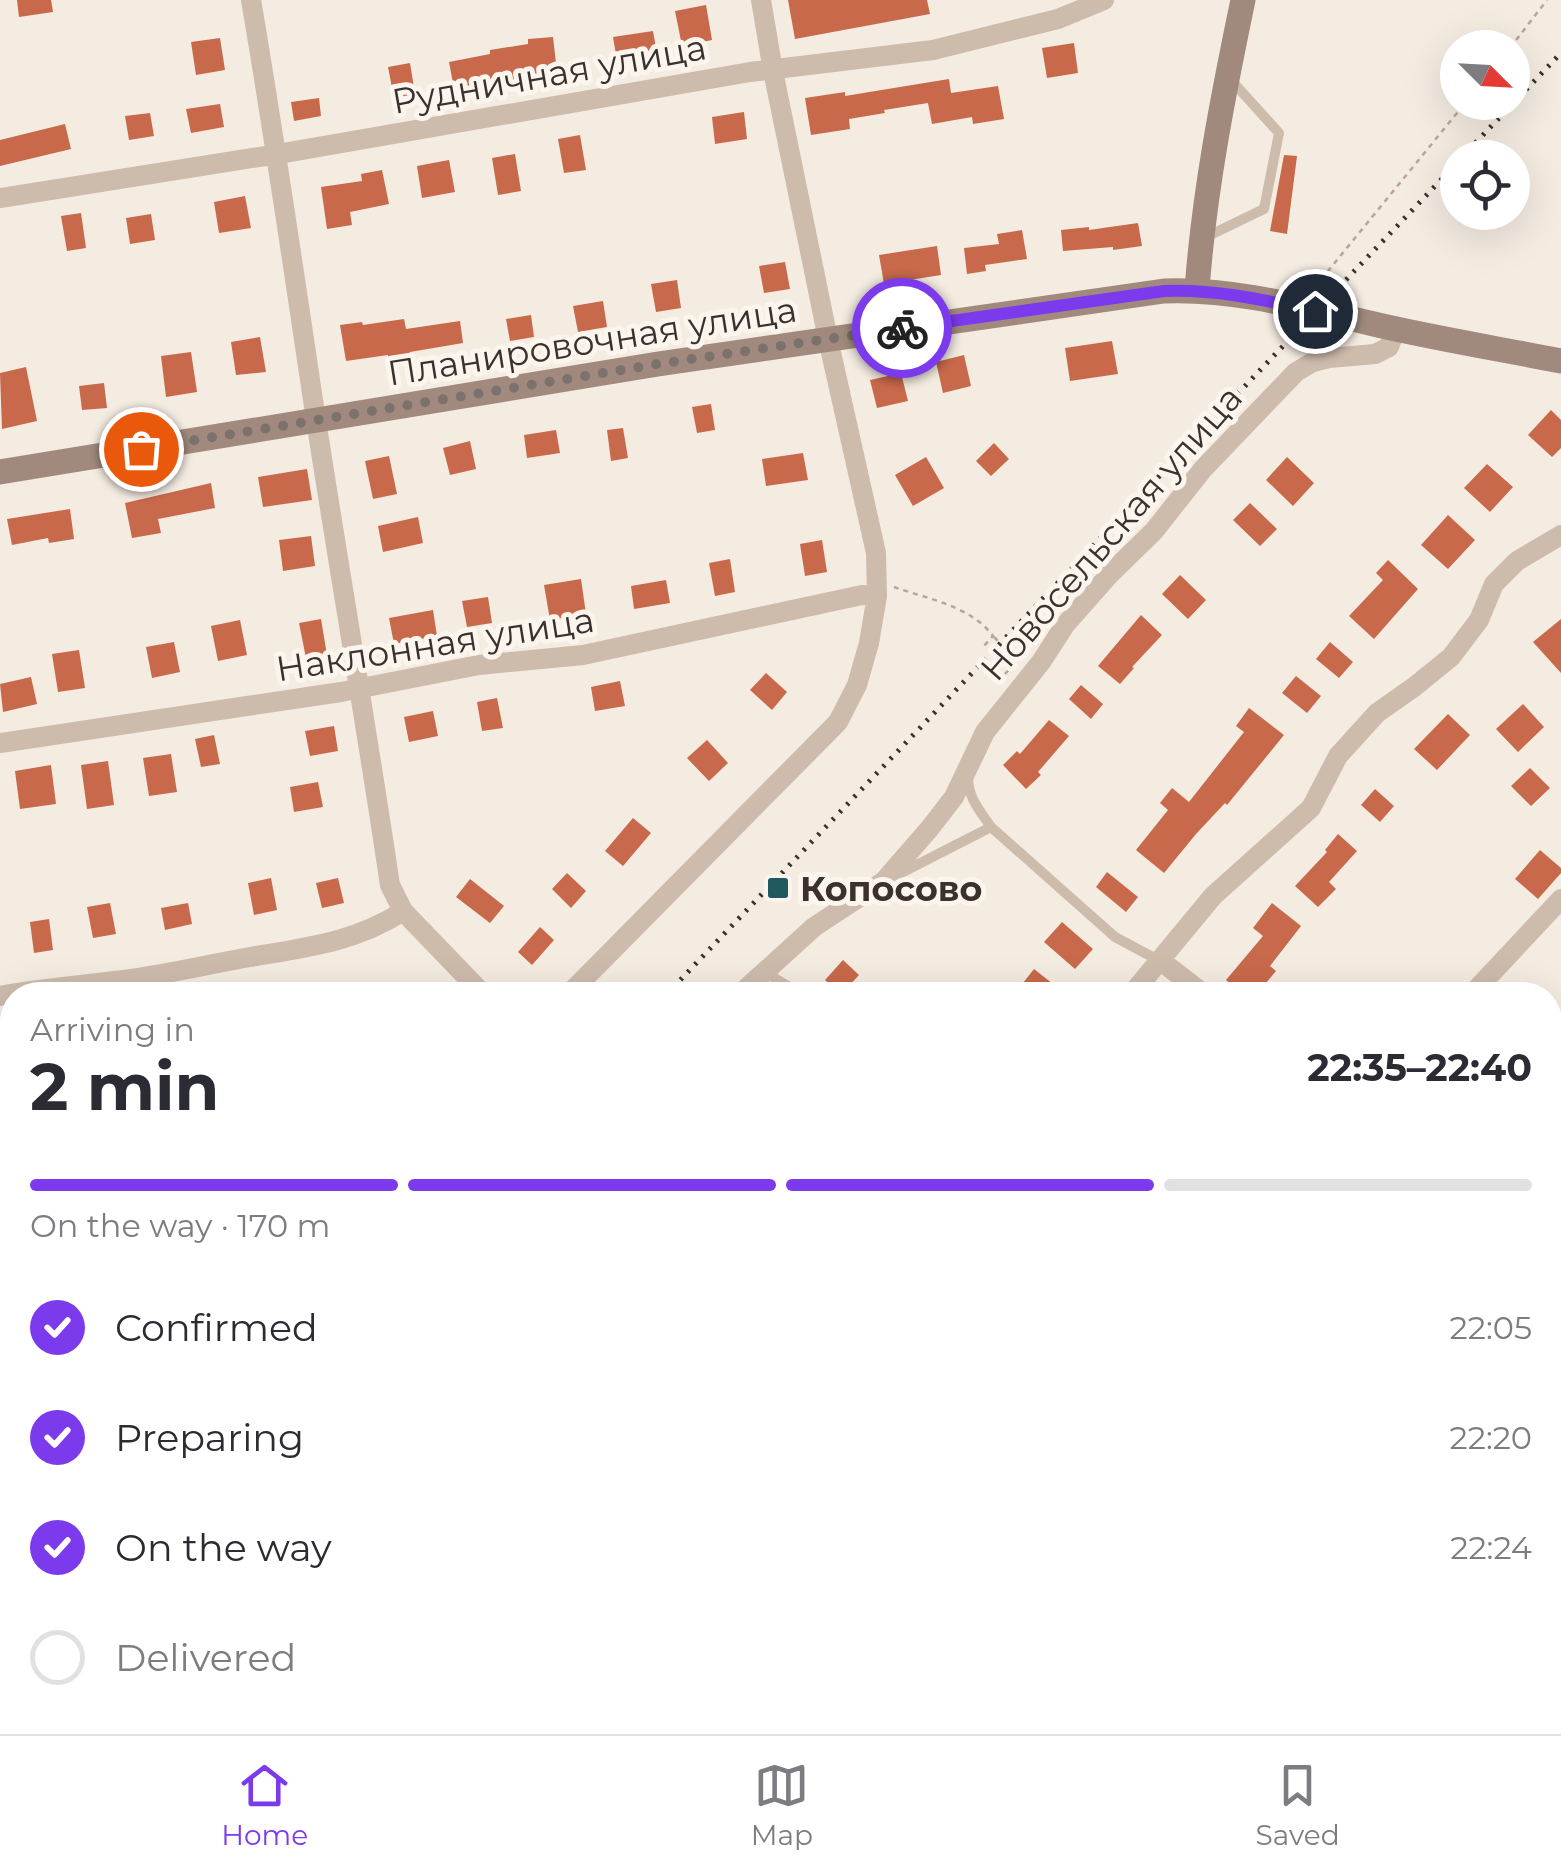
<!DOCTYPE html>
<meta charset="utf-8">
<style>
:root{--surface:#fff;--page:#f7f7f7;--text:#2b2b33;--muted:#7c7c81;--line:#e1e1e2;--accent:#7c3aed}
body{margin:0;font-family:Montserrat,sans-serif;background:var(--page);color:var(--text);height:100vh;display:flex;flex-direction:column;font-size:38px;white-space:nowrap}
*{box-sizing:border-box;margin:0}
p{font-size:32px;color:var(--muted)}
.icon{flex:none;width:55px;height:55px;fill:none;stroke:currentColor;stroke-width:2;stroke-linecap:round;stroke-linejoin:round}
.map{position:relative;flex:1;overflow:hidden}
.panel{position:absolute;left:0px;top:982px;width:1562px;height:752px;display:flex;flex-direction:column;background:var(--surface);border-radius:40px 40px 0 0;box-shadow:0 10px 40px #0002}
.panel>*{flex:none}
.needle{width:65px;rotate:114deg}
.fabs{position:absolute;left:1440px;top:30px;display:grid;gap:20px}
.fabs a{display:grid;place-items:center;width:90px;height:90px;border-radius:50%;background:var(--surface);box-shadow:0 10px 40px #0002;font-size:50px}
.pin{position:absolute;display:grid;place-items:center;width:85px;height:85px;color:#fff;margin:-42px;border:5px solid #fff;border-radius:50%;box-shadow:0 2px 10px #0007}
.courier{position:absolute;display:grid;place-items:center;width:100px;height:100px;margin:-50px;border:8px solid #7c3aed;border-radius:50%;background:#fff;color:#222;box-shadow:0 2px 12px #0007}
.summary em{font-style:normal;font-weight:700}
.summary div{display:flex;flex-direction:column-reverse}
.summary{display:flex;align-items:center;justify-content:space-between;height:170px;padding:0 30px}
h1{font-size:65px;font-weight:700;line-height:75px}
.bar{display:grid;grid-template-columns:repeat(4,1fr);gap:15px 10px;align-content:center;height:120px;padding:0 30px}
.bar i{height:12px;border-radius:8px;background:var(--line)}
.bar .active{background:var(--accent)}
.bar p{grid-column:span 4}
ol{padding:0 30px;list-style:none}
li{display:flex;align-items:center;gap:30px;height:110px}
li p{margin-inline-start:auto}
li .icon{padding:10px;border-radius:50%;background:var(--accent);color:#fff;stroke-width:4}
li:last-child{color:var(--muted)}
li i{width:55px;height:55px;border:5px solid var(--line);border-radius:50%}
.menu{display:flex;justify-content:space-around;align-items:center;height:140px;border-top:2px solid var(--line);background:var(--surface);font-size:28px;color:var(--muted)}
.menu a{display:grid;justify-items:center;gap:5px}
.menu .active{color:var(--accent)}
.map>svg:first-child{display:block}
.green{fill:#b8c4a0}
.water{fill:#7fb0b2}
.building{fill:#c8694b}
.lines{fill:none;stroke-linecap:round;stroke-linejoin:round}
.path{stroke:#b9a596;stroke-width:2.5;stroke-dasharray:5 5;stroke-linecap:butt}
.lane{stroke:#cdbbac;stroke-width:10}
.street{stroke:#cdbbac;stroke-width:20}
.secondary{stroke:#a18a7d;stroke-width:25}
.rail{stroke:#3b302b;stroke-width:5;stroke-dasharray:2.5 8;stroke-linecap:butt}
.done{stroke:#7c716b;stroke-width:10;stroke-dasharray:0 18}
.route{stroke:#7c3aed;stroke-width:12}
.poi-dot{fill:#1f5a5e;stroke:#fbf5ee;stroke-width:4}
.labels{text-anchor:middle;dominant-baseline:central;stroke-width:10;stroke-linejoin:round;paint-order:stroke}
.street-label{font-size:35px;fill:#3b302b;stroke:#fbf5ee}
.poi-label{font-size:35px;font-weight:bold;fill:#3b302b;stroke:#fbf5ee;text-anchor:start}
</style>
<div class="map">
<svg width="1561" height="1734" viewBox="0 0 1561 1734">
<rect width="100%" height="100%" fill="#f4ebe1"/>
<path class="green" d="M16,1723H188L186,1734H5Z
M913,1723L1289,1722L1292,1725L1293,1734H899Z"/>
<path class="water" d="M1437,1722L1503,1723L1542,1734H1425Z"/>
<path class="building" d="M17,0H51L53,12L19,17Z
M788,0H927L930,14L795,39Z
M706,5L712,40L682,46L675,11Z
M653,31L658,60L618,66L613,37Z
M553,37L557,72L520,75L521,81L494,84V81L454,89L449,62L490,54V50L528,44V39Z
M220,38L225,70L196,75L191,42Z
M1074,43L1078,73L1047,78L1042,48Z
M410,63L415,94L394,98L388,67Z
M949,79L951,93L998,86L1004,119L973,124L972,117L932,124L928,103L884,110L885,113L849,119L850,129L811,135L805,98L845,92V96Z
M319,98L321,116L294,121L291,102Z
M220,104L224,127L191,133L186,109Z
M744,112L747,139L715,144L712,117Z
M150,113L154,136L129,140L125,116Z
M65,124L71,149L0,166V140Z
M580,135L586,170L564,173L558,139Z
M515,154L521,191L498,195L492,158Z
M1284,155L1297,156L1287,234L1270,231Z
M449,160L455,192L422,198L417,166Z
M382,170L389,204L350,212L352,225L327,229L321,187L362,181L361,174Z
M245,196L251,228L219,233L214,202Z
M81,213L86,248L67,251L61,216Z
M151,214L155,240L130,244L126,218Z
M1138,223L1142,246L1113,250V247L1063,251L1061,230L1089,227V230Z
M1022,230L1027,259L985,265L986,271L967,274L964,248L999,244L997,234Z
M937,246L941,275L884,284L879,255Z
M785,262L790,289L764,293L759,266Z
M677,280L681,308L656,312L651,284Z
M603,301L607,327L578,332L573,306Z
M531,315L534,337L510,341L506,319Z
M404,319L406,329L460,321L463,343L410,352V354L388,358V355L346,361L340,325L362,322L363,325Z
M260,337L266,372L236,375L231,342Z
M1112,341L1118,374L1070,381L1065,348Z
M191,352L197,392L166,397L161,356Z
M964,355L971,386L943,393L936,362Z
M26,367L37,421L2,429L0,373Z
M901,373L908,401L877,408L870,380Z
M104,383L107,408L82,410L79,386Z
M711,404L715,430L697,433L692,407Z
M1551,410L1561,420V448L1552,457L1528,435Z
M623,428L628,458L611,461L607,430Z
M556,430L560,453L527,458L524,435Z
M470,441L476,469L450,475L443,448Z
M994,443L1009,459L991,476L976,461Z
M803,453L808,480L766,486L762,459Z
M389,456L397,494L373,499L365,461Z
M926,457L944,488L913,506L895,475Z
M1287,457L1314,483L1293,506L1266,480Z
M1487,464L1513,487L1490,512L1464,488Z
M307,469L312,500L263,507L258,477Z
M211,483L215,508L158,519L161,533L132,538L125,503Z
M1250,503L1277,529L1260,546L1233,520Z
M70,509L74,539L49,543L48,538L12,545L7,519Z
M1448,515L1475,540L1448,569L1421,545Z
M418,517L423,543L383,552L378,526Z
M311,536L315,566L283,571L279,540Z
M822,540L827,572L805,576L800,544Z
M730,559L735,592L715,596L709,563Z
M1388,560L1418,589L1374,639L1349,616L1383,580L1376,573Z
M1180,575L1206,600L1188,619L1162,594Z
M581,579L586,614L550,620L544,585Z
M666,580L670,603L634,609L631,586Z
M488,597L492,623L467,627L462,601Z
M433,610L437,636L394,644L389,618Z
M1141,615L1162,635L1132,667L1134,668L1120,684L1098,666Z
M321,619L327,655L306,658L299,623Z
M1561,619V673L1533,642Z
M240,620L247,655L218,661L211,626Z
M174,642L180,672L152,678L146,647Z
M1330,642L1353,662L1339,678L1316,659Z
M79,650L85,688L58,692L52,654Z
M766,673L787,692L772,710L750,690Z
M1296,676L1321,696L1307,713L1282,693Z
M31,677L37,704L3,712L0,684Z
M620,681L625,706L595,711L591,687Z
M1081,685L1103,704L1091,719L1069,699Z
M497,698L503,728L482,731L477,702Z
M1523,704L1544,727L1518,752L1496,729Z
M1249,708L1284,735L1227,805L1225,803L1196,834L1164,873L1136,850L1168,810L1160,803L1172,788L1189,802L1244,732L1236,726Z
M433,711L438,736L409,742L404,717Z
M1448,714L1470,735L1437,770L1414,749Z
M1049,720L1069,736L1038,772L1041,775L1026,789L1003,765L1017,751L1020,754Z
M334,726L338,751L310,756L305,731Z
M214,735L220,764L201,767L195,739Z
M707,740L728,763L709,781L687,758Z
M171,754L177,792L149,796L143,758Z
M108,761L114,805L87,809L81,765Z
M51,765L56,804L20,809L15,771Z
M1530,768L1550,788L1531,806L1511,786Z
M318,782L323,807L294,812L290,787Z
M1375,789L1394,806L1380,822L1361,805Z
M633,818L651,833L623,866L605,851Z
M1338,834L1357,851L1329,882L1336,889L1318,907L1295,886L1327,852L1325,850Z
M1540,850L1561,868V873L1538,899L1515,879Z
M1107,872L1138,897L1126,912L1096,887Z
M567,873L586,891L571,908L552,889Z
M271,878L277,910L254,915L248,883Z
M338,878L344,903L322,908L316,883Z
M470,879L504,906L490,923L456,897Z
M110,903L116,934L93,938L87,907Z
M188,903L192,924L165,930L161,908Z
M1272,903L1301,926L1270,966L1276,971L1256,995H1244L1226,980L1263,936L1253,928Z
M49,919L53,950L34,953L30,922Z
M1062,922L1093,949L1075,969L1044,942Z
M540,927L554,940L532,965L518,952Z
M843,960L859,975L841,995L825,980Z
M1034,969L1067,995H1027L1019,988Z"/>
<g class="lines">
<path class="path" d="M1510,48L1547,0
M1315,287L1466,102
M894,587C928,599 971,606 993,636L983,647
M994,637L1010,653L1014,662
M1005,674L1014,664"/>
<path class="lane" d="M1206,237L1264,209L1279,133L1231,80
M968,777C968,798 980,811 991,827L1115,937L1160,961
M899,874L991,827
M766,973L803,995
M405,1722L417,1734
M26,1734L38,1722
M766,1734L777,1722"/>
<path class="street" d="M251,0C275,140 295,280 316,420C340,575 367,730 390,885L403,911L484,995
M0,198L278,154L750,72L933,50L1058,19L1104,0
M0,743L341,692L479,665L583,655L862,595L877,596
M1161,961L1205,995
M568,995L838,722L857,685L869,643L877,596L876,553L828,339L773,71L761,0
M739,995L814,927L884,881L930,828L954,797L985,732L1041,662L1065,625L1110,574L1154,531L1203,469L1296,372L1313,362L1329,358L1375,354L1389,347L1396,329
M1131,995L1213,896L1311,808L1338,756L1377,713L1414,687L1451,657L1479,620L1494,584L1517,561L1561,535
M1471,995L1561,899
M0,996C38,989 76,986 114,981C160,976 205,965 250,957C303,948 357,942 403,911
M1550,1238L1561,1246
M0,1251L12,1244
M1550,1602L1561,1606
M0,1615L12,1600"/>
<path class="secondary" d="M1197,290C1204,192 1223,96 1243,0
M0,472L658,364L1164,291C1237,288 1308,309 1378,325C1439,339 1500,349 1561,361"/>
<path class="rail" d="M1461,158L1561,53
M666,995L1458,162
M0,1696L12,1682
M0,1718L12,1705"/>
</g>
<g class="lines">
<path class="done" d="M141,449L658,364L902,328"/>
<path class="route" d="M902,328L1164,291C1217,289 1264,300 1315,311"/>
</g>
<rect class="poi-dot" x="766" y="876" width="24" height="24" rx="5"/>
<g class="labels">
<g class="street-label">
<text transform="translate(549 74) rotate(-10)">Рудничная улица</text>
<text transform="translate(592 341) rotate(-9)">Планировочная улица</text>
<text transform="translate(1111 533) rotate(-49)">Новосельская улица</text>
<text transform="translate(435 644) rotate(-9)">Наклонная улица</text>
</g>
<g class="poi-label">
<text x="800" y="888">Копосово</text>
</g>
</g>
</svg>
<div class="fabs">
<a><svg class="needle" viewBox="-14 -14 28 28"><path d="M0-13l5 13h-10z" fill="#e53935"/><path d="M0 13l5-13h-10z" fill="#7c7c81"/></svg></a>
<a><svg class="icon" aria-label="locate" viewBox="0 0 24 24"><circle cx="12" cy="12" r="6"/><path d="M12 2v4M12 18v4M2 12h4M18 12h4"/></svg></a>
</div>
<div class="pin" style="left:141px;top:449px;background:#ea580c"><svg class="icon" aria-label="bag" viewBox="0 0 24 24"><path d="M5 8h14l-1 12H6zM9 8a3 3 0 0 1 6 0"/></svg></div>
<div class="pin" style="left:1315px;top:311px;background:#1f2937"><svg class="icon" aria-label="home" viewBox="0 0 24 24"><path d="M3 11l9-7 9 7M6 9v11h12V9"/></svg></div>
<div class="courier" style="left:902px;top:328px"><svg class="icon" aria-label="bike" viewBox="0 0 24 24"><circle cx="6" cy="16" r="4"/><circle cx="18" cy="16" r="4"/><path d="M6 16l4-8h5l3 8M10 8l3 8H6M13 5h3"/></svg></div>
<section class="panel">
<div class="summary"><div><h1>2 min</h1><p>Arriving in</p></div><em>22:35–22:40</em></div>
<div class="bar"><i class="active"></i><i class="active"></i><i class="active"></i><i></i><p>On the way · 170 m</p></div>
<ol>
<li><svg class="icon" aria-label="check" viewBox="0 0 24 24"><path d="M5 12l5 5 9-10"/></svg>Confirmed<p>22:05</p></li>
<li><svg class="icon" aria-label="check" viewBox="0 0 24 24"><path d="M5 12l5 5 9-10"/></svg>Preparing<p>22:20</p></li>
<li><svg class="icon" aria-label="check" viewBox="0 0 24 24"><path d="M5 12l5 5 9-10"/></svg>On the way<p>22:24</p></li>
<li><i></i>Delivered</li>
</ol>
</section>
</div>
<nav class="menu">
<a class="active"><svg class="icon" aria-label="home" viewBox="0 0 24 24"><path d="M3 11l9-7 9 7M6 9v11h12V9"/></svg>Home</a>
<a><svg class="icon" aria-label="map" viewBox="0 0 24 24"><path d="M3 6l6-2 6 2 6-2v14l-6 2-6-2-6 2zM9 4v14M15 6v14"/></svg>Map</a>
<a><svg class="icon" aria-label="saved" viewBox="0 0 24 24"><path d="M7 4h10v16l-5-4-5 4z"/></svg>Saved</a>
</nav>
